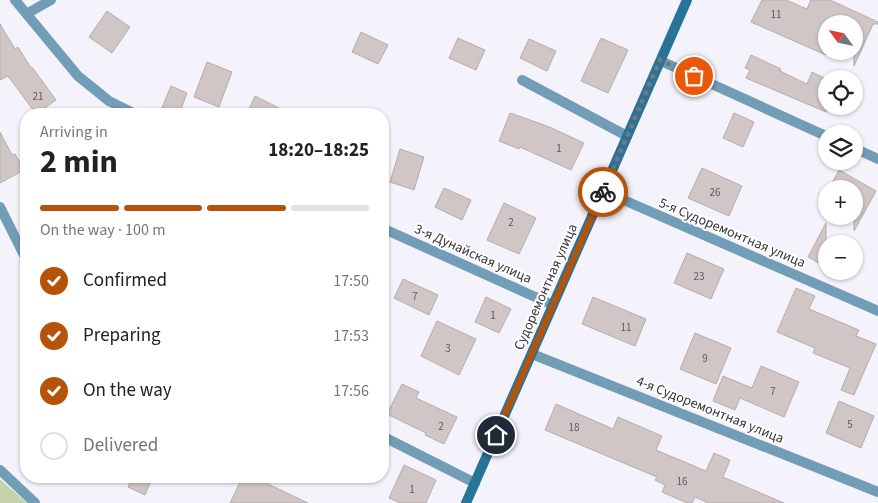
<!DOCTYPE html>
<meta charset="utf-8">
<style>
:root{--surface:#fff;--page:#f2f2f2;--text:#222;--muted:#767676;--line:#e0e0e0;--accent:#b45309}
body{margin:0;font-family:"Source Sans 3",sans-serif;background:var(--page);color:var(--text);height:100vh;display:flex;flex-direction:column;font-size:19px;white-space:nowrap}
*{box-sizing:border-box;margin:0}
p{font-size:16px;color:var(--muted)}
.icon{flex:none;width:28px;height:28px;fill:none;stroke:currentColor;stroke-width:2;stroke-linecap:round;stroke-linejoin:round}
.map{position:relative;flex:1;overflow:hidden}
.side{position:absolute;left:20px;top:108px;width:369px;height:375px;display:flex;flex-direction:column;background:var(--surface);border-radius:20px;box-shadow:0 1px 4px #0004}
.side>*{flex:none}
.needle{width:32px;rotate:303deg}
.fabs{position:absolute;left:818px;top:15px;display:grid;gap:10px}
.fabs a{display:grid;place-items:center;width:45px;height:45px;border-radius:50%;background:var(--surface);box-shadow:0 1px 4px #0004;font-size:25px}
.pin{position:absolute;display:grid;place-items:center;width:42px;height:42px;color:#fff;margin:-21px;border:2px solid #fff;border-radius:50%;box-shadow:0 1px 5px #0007}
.courier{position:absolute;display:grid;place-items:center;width:50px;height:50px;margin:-25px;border:4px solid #b45309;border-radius:50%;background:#fff;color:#222;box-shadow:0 1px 6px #0007}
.head em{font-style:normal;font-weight:700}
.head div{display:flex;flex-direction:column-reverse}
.head{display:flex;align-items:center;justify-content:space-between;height:85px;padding:0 20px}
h1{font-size:32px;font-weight:700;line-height:38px}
.bar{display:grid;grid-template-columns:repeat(4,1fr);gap:8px 5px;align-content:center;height:60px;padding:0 20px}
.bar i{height:6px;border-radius:4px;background:var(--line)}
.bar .selected{background:var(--accent)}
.bar p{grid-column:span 4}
ol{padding:0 20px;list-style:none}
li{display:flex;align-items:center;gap:15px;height:55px}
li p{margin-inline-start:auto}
li .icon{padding:5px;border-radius:50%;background:var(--accent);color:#fff;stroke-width:4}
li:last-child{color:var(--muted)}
li i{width:28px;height:28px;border:2px solid var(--line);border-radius:50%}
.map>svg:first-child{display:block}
.green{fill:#c6d2ac}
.building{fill:#d0c6c5;stroke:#b7adab}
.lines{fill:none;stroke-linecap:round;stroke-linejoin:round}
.street{stroke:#719db7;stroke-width:10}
.secondary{stroke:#297398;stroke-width:10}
.done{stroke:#78777c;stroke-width:5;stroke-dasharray:0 9}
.route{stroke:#b45309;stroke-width:6}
.labels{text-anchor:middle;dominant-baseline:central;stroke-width:4;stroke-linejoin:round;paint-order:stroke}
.number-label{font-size:11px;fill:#5c595b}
.street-label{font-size:14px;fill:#363538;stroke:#fff}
</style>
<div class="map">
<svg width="878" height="503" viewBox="0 0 878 503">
<rect width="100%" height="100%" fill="#f4f2fa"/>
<path class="green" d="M0,479L27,503H0Z"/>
<path class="building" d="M762,0H786L807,9L811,0H830L878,22V24H873L854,66V24H826V55L751,22Z
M107,11L130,27L112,53L89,37Z
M0,24L15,49L18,47L31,68L32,67L56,100L36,114L8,76L0,80Z
M361,32L388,45L378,64L352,52Z
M458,38L485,50L476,70L449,58Z
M601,38L628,50L608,93L581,81Z
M529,39L556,51L547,71L520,58Z
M751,55L781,69L780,71L807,84L812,72L826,79V112L746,78L750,70L745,68Z
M207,62L232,72L219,107L194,97Z
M171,86L187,93L179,114L162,108Z
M255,96L291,114H247Z
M510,113L547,126L584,143L571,170L520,147L519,149L499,141Z
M734,113L754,122L743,147L723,138Z
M0,132L12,155L15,154L24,170L0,183Z
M400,149L424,157L414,190L390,182Z
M702,168L742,186L729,216L688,198Z
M839,170L876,191L854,231V189H829Z
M444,188L471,200L462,220L435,207Z
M504,203L536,218L519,254L487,240Z
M826,223V267L808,257Z
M687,253L724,269L711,299L674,283Z
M403,279L438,295L429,315L394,298Z
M796,288L815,296L809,309L859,330L856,336L876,344L854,395L841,390L850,368L813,353L815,348L777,332Z
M486,297L511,309L499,333L475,322Z
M593,297L646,319L635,346L582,324Z
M437,321L476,339L459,375L421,356Z
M695,333L731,348L716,384L680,369Z
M761,366L799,382L784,417L740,398L735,410L713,401L723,376L752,388Z
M402,384L419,392L416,398L457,417L444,444L425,435L426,433L387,414Z
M839,401L874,416L861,448L826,433Z
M556,404L613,429L618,417L662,436L656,450L706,471L714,453L730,460L723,477L784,503H708L695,497L692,503H687L662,492L665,485L655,480L657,477L545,430Z
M404,465L436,480L426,503H400L389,498Z
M133,476H153L145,495L128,487Z
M243,476H251L308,503H230Z"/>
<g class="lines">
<path class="street" d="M15,0L78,76L109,101L135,114
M28,13L51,0
M661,61L826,136
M522,80L627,136
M854,148L878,159
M603,191L878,311
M0,207L26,259
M382,228L553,305
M532,354L878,492
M382,436L475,483
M0,470L35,503"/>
<path class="secondary" d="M466,503L687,0"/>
</g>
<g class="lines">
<path class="done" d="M603,192L660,60L694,76"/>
<path class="route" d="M496,435L603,192"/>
</g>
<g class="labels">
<g class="number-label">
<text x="776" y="14">11</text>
<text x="38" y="96">21</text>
<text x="559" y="148">1</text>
<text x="715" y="192">26</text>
<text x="511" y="222">2</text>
<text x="699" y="276">23</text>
<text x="415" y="296">7</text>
<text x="493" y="315">1</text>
<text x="626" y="327">11</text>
<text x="448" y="348">3</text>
<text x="705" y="358">9</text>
<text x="773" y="391">7</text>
<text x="850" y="424">5</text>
<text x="441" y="426">2</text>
<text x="574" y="427">18</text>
<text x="682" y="481">16</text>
<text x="412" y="489">1</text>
</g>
<g class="street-label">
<text transform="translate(732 233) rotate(23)">5-я Судоремонтная улица</text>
<text transform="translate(473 254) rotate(24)">3-я Дунайская улица</text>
<text transform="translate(546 287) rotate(-66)">Судоремонтная улица</text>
<text transform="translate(710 410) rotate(22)">4-я Судоремонтная улица</text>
</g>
</g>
</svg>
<div class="fabs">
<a><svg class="needle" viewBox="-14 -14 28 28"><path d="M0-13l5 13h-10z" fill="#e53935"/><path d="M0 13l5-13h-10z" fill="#767676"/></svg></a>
<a><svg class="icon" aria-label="locate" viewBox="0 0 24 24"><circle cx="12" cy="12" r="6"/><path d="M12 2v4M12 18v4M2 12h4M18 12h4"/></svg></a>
<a><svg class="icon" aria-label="layers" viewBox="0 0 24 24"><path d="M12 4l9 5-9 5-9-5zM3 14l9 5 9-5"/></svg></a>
<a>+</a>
<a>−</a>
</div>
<div class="pin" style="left:694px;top:76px;background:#ea580c"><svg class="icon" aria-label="bag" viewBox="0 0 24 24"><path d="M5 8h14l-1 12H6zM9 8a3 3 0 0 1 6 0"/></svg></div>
<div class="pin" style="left:496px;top:435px;background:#1f2937"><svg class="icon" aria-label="home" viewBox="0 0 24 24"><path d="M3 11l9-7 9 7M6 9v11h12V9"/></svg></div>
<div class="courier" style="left:603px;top:192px"><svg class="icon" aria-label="bike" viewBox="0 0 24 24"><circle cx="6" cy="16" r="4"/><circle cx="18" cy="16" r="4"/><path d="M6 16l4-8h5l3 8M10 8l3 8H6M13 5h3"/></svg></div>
<section class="side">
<div class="head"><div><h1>2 min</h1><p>Arriving in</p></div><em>18:20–18:25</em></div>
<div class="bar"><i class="selected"></i><i class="selected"></i><i class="selected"></i><i></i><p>On the way · 100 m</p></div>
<ol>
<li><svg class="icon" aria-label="check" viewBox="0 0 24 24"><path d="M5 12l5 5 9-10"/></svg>Confirmed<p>17:50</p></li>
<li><svg class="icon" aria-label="check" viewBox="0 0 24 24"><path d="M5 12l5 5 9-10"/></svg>Preparing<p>17:53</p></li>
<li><svg class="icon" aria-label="check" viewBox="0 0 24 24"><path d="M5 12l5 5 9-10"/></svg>On the way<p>17:56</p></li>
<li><i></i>Delivered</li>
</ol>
</section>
</div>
